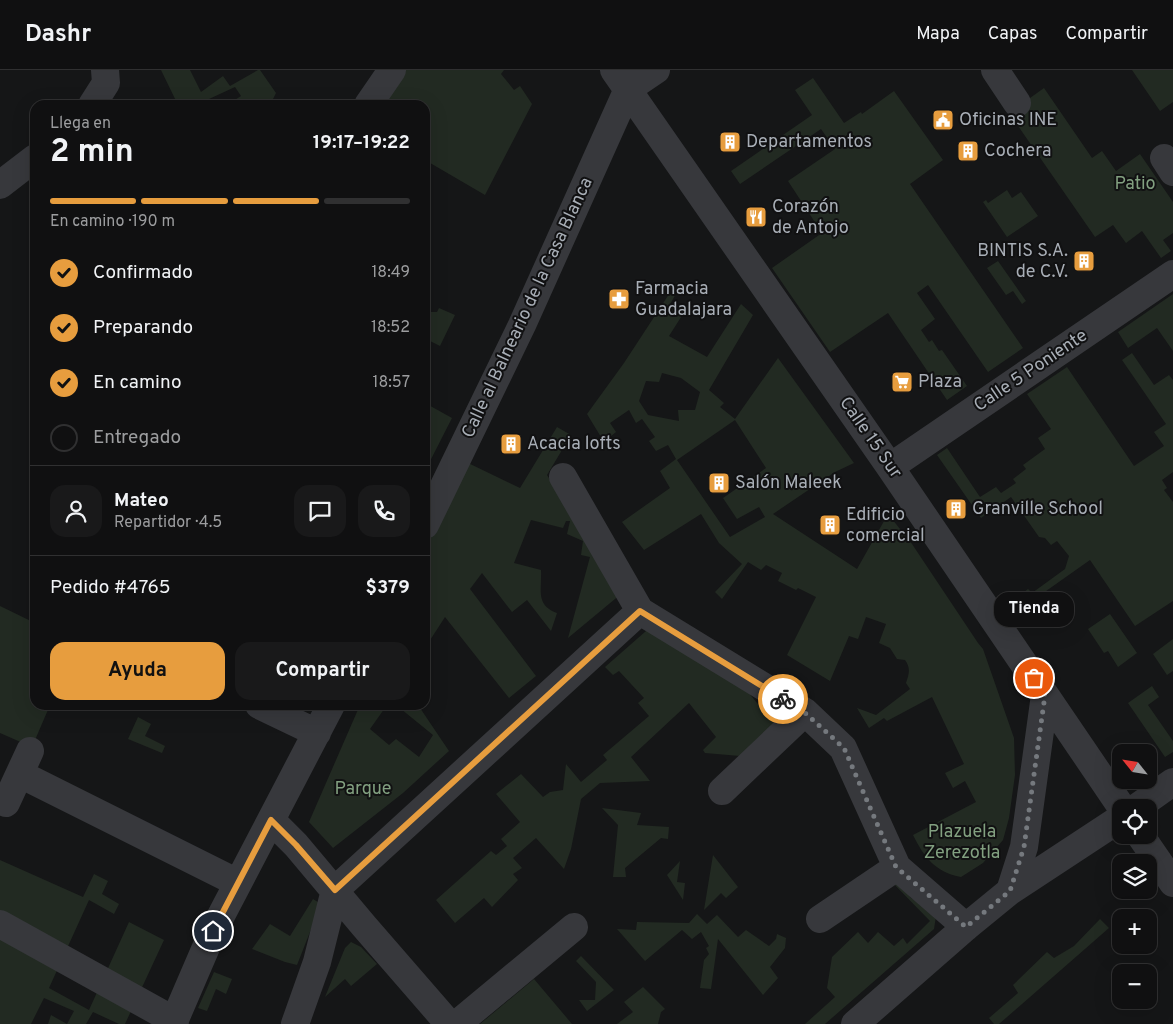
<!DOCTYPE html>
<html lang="es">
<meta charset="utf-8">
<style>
:root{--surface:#101011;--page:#19191a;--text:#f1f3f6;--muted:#9c9d9f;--line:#303031;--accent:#e79d3e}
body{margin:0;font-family:Overpass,sans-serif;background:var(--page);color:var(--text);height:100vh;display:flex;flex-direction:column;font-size:19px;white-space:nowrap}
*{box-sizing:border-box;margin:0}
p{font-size:16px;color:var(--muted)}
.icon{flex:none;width:28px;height:28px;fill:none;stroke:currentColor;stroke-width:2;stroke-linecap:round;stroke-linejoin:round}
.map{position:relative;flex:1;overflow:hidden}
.panel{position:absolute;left:30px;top:30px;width:400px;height:610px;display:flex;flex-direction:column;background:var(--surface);border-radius:15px;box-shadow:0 5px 20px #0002,0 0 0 1px var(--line)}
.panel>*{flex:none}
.needle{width:32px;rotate:300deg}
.controls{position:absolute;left:1112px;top:674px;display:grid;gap:10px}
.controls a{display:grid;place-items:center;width:45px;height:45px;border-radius:10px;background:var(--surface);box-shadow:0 5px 20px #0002,0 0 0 1px var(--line);font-size:25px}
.pin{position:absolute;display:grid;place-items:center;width:42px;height:42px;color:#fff;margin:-21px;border:2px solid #fff;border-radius:50%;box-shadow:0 1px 5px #0007}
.courier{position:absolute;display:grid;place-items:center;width:50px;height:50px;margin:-25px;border:4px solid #e79d3e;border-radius:50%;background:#fff;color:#222;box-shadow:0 1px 6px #0007}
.bubble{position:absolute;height:35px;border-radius:15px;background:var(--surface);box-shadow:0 5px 20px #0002,0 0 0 1px var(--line);font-size:16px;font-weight:700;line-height:35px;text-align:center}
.summary em{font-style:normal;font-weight:700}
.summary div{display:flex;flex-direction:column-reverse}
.summary{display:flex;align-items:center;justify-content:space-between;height:85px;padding:0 20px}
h1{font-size:32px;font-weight:700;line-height:38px}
.bar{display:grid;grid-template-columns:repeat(4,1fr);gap:8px 5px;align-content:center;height:60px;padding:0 20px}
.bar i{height:6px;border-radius:4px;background:var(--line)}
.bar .selected{background:var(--accent)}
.bar p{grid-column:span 4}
.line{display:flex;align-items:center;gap:12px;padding:0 20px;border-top:1px solid var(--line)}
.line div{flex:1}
.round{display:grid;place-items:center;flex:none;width:52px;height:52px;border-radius:15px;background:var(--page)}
ol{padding:0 20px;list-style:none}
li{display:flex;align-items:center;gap:15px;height:55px}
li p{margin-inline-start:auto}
li .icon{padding:5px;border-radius:50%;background:var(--accent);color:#111;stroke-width:4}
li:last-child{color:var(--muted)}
li i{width:28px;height:28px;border:2px solid var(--line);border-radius:50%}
.action{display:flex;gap:10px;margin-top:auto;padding:10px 20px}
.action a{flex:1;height:58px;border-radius:15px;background:var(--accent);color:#111;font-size:20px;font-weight:700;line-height:58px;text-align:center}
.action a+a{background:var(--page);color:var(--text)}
header{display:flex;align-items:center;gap:30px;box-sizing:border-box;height:70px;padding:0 25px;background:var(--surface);border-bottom:1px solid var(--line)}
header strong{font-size:24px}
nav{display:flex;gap:28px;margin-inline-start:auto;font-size:18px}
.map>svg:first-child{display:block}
.green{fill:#222a22;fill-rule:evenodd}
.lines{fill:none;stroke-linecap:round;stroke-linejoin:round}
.minor{stroke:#37383c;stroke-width:28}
.done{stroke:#75797e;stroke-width:5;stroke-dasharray:0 9}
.route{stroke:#e79d3e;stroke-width:6}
.labels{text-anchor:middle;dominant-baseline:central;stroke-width:4;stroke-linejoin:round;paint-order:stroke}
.poi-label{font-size:18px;fill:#a8aeb6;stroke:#111112;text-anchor:start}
.park-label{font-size:18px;fill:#82a080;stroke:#111112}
.street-label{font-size:18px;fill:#a8aeb6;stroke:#111112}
</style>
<header>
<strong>Dashr</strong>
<nav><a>Mapa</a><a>Capas</a><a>Compartir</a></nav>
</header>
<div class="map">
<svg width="1173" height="954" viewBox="0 0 1173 954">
<rect width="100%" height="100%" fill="#151617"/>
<path class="green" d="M161,0H190L201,22L223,6L230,16L258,0H260L276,23L270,35H227L241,26L235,17L196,35H178Z
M403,0H504L501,4L514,20L520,16L532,34L485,125L425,90V35H382Z
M1132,0H1173V32L1160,41Z
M813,8L844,53L861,42L862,44L894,21L943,90L910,114L1023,278L988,302L928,215L917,223L935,249L921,260L929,272L932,270L939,281L942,280L967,316L947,330L888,243L830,282L772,198L822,163L788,111L835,79L821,59L740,114L731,101L812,45L795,20Z
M1044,18L1092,88L1102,81L1116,101L1140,84L1173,132V163L1163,170L1171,181L1161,188L1142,161L1126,173L1113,155L1095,167L1009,43Z
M1007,120L1012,128L1021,122L1038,146L1007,167L983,132L986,130L988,133Z
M998,191L1026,231L1022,234L1013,221L1006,225L987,198Z
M677,212L681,215L669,236L683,244L669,266L707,287L741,234L753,245L709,320L724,333L720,337L735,349L778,288L854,393L835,402L773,444L857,499L888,444L912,474L978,573L983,579L1014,668L1015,705L1009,748L1003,770L983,793L961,807C935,802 924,787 913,765L976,732L965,711L953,718L945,703L964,694L932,627L887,651L884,648L869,658L857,638L876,645L910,619L906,613C909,604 911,598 905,590L897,589L890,578L879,573L886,554L866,547L858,569L849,566L830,611L787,585L816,527L798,518L796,520L778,511L782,503L766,495L761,500L748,492L722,529L715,522L742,494L719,473L701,444L644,480L622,452L670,418L660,401L676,389L668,375L656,381L649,371L655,367L642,349L636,353L629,340L610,353L616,362L604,372L587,344L624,293ZM662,303L681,308L700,322L695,340H678L679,351L648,345L639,331L646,311L659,312ZM735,350L766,398L723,428L737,449L759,437L765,447L730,467L677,390Z
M1173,224V281L1157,258L1128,278L1118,262Z
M439,238L455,245L440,276L428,270L425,276V256L430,242H437Z
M1132,283L1154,315L1169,305L1173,310V402L1162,410L1167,418L1164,420L1173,432V531L1135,556L1090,490L1012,545L1006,536L1028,519L1032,523L1065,499L1069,486L1057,471L1051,475L1045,468L1039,467L1011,427L981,448L937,385L947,378L980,427L996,417L1001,423L1016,413L1013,409L1026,399L1023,395L1045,379L1038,368L1051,359L1027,324L1067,297L1134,396L1164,376L1154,362L1166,354L1122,290Z
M425,333L452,348L425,401Z
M557,357L571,365L547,405L621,524L568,568L590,487L581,485L583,471L567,464L570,451H566L563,458L531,450L514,493L541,500C542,519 535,535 557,543L551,561L527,530L512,542L482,503L470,519L536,606L509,628L445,547L425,578V482L464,391L520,418Z
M0,536L35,553V635H50L32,677L0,663Z
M1110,544L1137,583L1118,597L1108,581L1104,583L1088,559Z
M655,556L730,600L776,656L740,686L705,683L703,680L716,667L689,633L631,687L650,711L600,713L581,729L571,779L564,799L536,768L513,788L522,798L513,804L518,810L492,837L484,828L455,853L436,830L491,781L496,785L507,776L501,769L520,752L496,724L521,704L543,727L550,722L563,720L566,694L581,712L607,690L603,685L649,646L638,633L644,628L619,601L613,605L605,597L646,561Z
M1173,569V601L1167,605L1153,584Z
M1152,616L1159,627L1148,635L1173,671V682L1165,687L1128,633Z
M360,635H387L370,659L389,675L396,669L419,687L433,665L401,639L404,635H418L449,681L403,723L333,778L309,752Z
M138,647L151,654L145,666L165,676L162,683L128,669Z
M602,738L641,743L637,755L669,757L668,769L661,768L625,798L626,807H613L618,755Z
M713,785L738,817L726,828L721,823L704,840Z
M0,790L83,827L94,804L108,811L102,824L119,834L114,844L89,830L49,918L89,940L129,852L164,870L125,954H119L93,942L86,954H48L51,945L67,954L74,941L44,928L31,954H0Z
M680,791L677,812L685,813L683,830L667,805Z
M889,809L898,810L911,828L937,840L934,859L825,954H805L835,927L827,918L832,887L858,862L868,873L878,862L894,876L903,868L907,874L930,851Z
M313,829L321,834L297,895L285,892L252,879L270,854L290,866Z
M697,844L707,854L717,845L738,867L746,860L769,876L776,869L777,864L786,868L785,878L770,897L778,908L763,925L718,869L711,919L700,918L704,890L709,884L706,878L709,876L701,862L692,869L682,860L645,891L617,859L636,860L637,852L689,853Z
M1100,849L1109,858L999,954H994L989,948L1018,923L1013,915L1047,882L1054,888L1074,876Z
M351,872L361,877L377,894L351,916L345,909L325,927L345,878Z
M581,886L614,920L587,941L579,930H595L596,912L576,891Z
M214,902L232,909L226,924L216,919L207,941L198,938Z
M534,909L572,954H480Z
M643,917L665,939L661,942L658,954H617L633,942L624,932Z"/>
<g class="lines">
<path class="minor" d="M614,0L890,397L1122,738
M995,0L1017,33
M92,35L106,13L105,0
M368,35L392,0
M1164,88L1173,102
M0,115L35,88
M890,397L1173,204
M563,407L640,541L805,642L843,678L897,797L966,857
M425,455L522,255L628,19L656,0
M259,635L317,663
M20,704L238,813
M722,721L805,642
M6,733L30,681
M1136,738L1173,712
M271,750L296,775L364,856L449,954
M1140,765L1173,813
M1010,821L1024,777L1045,625
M820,849L897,797
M0,854L175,951
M173,954L213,861L331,635
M295,954L317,892L335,820L640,541
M457,954L574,857
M855,954L966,857L1010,821L1121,748"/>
</g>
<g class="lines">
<path class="done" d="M783,629L804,642L844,678L896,797L966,857L1010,821L1024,777L1045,625L1034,608"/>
<path class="route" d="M213,861L271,750L296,775L335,820L640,541L783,629"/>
</g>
<defs>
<g id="civic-square" transform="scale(1.125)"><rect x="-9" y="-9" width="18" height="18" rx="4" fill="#e79d3e" stroke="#111112"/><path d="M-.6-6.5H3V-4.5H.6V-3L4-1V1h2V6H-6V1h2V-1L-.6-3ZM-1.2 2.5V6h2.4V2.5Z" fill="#fff"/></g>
<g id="building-square" transform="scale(1.125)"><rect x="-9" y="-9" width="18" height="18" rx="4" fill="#e79d3e" stroke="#111112"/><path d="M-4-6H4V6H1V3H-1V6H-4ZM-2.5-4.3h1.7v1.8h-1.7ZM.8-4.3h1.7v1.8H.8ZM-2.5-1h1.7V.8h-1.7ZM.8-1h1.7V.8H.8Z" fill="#fff"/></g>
<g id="restaurant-square" transform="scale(1.125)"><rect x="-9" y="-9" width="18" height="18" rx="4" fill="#e79d3e" stroke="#111112"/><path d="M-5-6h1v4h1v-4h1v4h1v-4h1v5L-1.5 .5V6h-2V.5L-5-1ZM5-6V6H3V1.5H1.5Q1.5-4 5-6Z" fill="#fff"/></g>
<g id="pharmacy-square" transform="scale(1.125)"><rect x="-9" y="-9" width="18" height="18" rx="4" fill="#e79d3e" stroke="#111112"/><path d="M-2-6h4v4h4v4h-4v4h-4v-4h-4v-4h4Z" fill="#fff"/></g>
<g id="supermarket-square" transform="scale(1.125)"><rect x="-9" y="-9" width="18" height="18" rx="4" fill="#e79d3e" stroke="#111112"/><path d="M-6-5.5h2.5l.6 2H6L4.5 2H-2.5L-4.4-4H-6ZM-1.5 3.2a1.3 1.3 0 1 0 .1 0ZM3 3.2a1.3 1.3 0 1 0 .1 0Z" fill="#fff"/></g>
</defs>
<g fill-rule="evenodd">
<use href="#civic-square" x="943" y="50"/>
<use href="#building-square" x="730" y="72"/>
<use href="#building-square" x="968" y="81"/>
<use href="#restaurant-square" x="756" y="147"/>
<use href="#building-square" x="1084" y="191"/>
<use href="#pharmacy-square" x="619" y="229"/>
<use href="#supermarket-square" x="902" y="312"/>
<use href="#building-square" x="511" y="374"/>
<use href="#building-square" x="719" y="413"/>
<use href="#building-square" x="956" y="439"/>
<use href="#building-square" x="830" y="455"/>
</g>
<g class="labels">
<g class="poi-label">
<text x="959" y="50">Oficinas INE</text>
<text x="746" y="72">Departamentos</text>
<text x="984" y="81">Cochera</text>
<text x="772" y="137">Corazón<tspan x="772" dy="21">de Antojo</tspan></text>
<text x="1068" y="181" text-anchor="end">BINTIS S.A.<tspan x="1068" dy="21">de C.V.</tspan></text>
<text x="635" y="219">Farmacia<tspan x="635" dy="21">Guadalajara</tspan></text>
<text x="918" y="312">Plaza</text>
<text x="527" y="374">Acacia lofts</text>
<text x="735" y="413">Salón Maleek</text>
<text x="972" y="439">Granville School</text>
<text x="846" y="445">Edificio<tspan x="846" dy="21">comercial</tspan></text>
</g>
<g class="park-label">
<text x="1135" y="114">Patio</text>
<text x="363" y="719">Parque</text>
<text x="962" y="762">Plazuela<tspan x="962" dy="21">Zerezotla</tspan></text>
</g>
<g class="street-label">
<text transform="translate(528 238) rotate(-65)">Calle al Balneario de la Casa Blanca</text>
<text transform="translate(1031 301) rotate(-34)">Calle 5 Poniente</text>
<text transform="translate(870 368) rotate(55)">Calle 15 Sur</text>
</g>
</g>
</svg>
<div class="controls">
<a><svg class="needle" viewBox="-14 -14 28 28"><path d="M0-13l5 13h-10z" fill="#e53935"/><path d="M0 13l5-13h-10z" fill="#9c9d9f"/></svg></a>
<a><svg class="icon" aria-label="locate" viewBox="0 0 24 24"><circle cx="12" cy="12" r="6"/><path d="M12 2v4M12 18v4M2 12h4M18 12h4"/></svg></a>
<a><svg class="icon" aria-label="layers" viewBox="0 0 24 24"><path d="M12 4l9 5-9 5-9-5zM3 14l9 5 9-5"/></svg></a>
<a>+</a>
<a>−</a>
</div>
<div class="pin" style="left:1034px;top:608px;background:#ea580c"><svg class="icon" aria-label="bag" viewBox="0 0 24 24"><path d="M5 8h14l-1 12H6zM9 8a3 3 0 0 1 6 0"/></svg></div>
<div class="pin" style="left:213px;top:861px;background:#1f2937"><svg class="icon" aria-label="home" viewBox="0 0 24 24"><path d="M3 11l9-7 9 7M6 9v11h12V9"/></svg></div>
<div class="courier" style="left:783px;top:629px"><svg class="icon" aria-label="bike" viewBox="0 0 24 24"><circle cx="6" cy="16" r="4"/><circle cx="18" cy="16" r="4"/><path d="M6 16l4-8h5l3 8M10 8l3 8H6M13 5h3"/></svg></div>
<div class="bubble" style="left:994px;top:522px;width:80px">Tienda</div>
<section class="panel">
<div class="summary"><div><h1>2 min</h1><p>Llega en</p></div><em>19:17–19:22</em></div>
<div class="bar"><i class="selected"></i><i class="selected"></i><i class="selected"></i><i></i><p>En camino · 190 m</p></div>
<ol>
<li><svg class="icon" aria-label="check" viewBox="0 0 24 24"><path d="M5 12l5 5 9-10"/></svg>Confirmado<p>18:49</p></li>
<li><svg class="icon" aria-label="check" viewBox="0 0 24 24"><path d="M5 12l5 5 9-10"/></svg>Preparando<p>18:52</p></li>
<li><svg class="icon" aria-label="check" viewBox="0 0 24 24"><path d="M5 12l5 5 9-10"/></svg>En camino<p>18:57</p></li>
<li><i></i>Entregado</li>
</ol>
<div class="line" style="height:90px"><a class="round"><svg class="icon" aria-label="person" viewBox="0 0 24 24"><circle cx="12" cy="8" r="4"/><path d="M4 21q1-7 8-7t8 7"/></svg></a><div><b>Mateo</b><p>Repartidor · 4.5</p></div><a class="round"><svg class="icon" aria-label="chat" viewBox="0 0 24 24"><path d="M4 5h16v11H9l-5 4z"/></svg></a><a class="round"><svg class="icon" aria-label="phone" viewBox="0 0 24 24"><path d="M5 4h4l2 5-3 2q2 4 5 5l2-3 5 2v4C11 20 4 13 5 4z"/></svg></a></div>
<div class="line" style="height:65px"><div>Pedido #4765</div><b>$379</b></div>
<div class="action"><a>Ayuda</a><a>Compartir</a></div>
</section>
</div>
